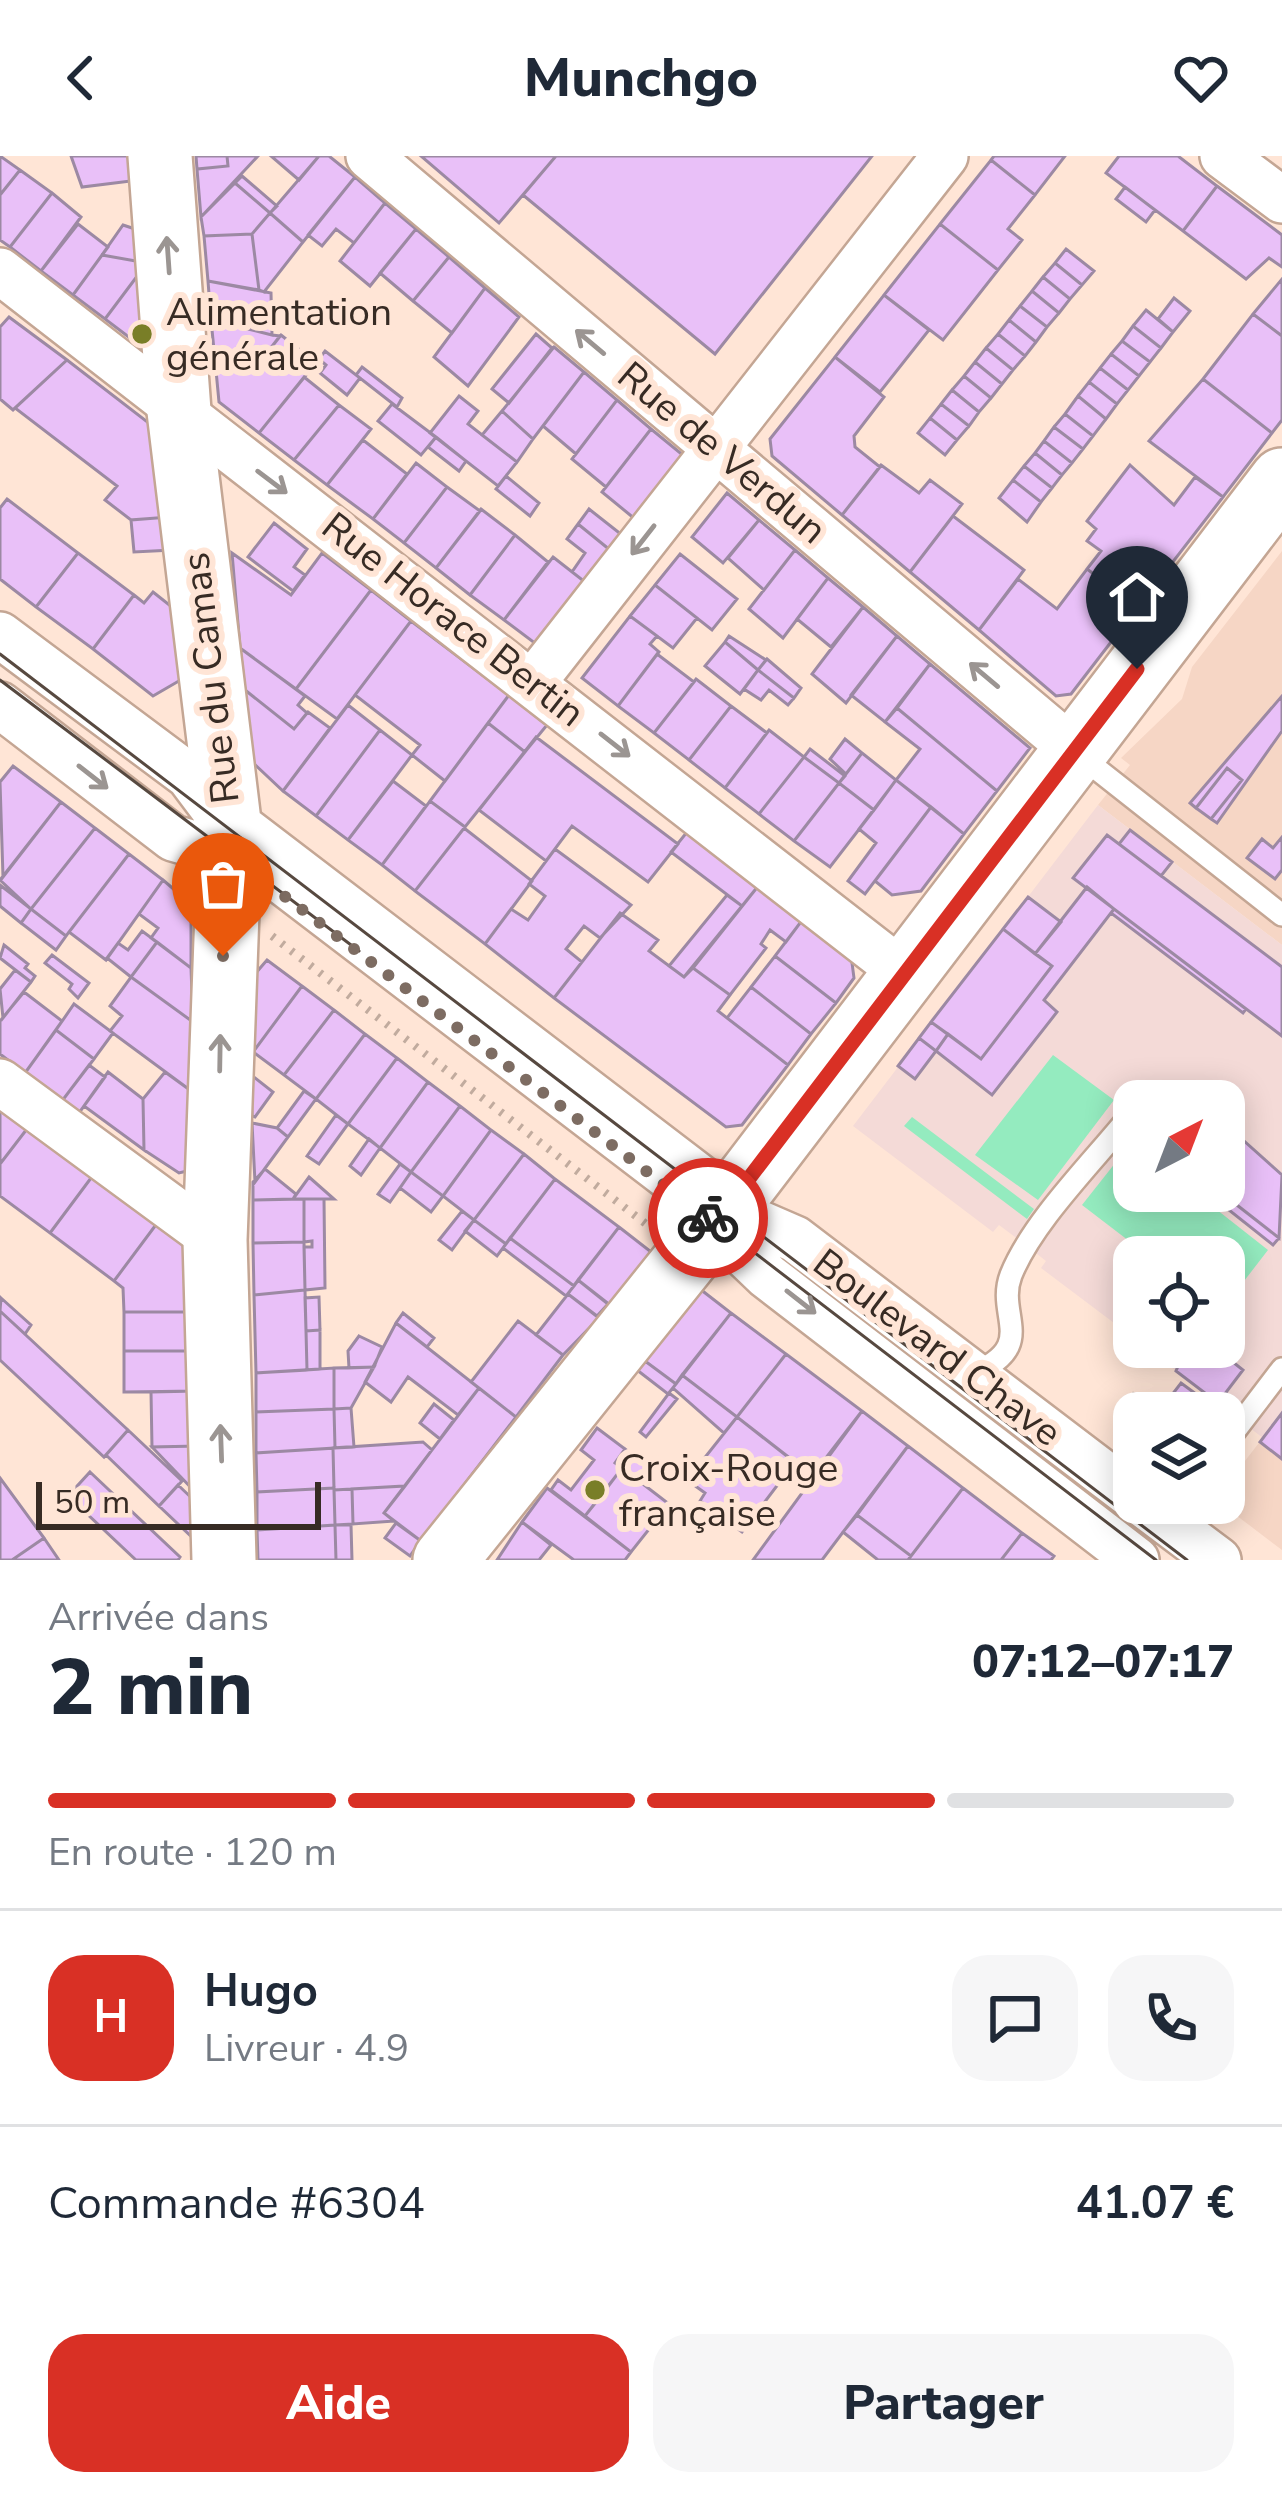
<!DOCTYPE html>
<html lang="fr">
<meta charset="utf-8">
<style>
:root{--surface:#fff;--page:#f6f6f7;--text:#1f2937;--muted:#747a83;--line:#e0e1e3;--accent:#d93025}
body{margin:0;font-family:"Nunito Sans",sans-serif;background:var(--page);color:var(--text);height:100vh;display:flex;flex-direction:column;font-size:45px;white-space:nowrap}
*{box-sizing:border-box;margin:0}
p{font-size:39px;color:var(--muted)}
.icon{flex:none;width:66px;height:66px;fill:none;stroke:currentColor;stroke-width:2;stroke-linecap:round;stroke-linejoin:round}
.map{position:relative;height:1404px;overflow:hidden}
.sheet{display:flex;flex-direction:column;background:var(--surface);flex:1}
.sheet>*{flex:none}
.needle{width:78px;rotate:42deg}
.buttons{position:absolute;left:1113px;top:924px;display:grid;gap:24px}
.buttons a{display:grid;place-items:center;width:132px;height:132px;border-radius:24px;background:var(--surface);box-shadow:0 6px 30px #0003;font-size:60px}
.scale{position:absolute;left:36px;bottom:30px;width:285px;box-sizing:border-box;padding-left:12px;border:6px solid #372b24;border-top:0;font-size:33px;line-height:42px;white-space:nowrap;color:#372b24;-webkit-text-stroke:9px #ffe5d6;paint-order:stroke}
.pin{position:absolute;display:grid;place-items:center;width:102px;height:102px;color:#fff;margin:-123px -51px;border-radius:50% 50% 50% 0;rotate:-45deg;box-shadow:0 0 12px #0007}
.pin .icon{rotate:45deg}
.courier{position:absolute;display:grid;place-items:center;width:120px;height:120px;margin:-60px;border:9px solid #d93025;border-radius:50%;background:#fff;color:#222;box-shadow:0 3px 15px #0007}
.overview em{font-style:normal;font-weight:800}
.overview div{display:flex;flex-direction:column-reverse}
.overview{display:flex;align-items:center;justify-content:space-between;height:204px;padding:0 48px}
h1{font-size:78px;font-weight:800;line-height:90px}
.bar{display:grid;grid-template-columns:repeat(4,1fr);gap:18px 12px;align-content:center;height:144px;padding:0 48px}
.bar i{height:15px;border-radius:9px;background:var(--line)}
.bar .active{background:var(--accent)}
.bar p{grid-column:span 4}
.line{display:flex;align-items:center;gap:30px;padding:0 48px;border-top:3px solid var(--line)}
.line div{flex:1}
.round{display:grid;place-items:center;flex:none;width:126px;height:126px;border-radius:36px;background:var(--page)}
.primary-button{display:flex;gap:24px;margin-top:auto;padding:24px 48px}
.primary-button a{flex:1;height:138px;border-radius:36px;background:var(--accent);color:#fff;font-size:48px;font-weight:800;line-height:138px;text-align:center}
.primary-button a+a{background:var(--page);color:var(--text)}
header{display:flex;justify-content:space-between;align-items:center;height:156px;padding:0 48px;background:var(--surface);font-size:54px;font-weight:800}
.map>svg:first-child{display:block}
.built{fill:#f6d6c5}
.education{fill:#f4dad7;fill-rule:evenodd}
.green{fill:#94ebbf}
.building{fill:#e9c0f8;stroke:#9c89a3;stroke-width:3}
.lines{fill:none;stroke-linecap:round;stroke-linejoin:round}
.lane-casing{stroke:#c4a694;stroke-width:26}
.street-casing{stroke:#c4a694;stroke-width:50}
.secondary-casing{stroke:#c4a694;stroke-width:68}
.path{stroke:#c1ab9e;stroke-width:8;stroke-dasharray:3 9;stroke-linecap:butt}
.lane{stroke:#fff;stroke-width:21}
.street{stroke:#fff;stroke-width:45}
.secondary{stroke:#fff;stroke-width:63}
.tram{stroke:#574940;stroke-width:3}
.oneway{stroke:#9b9592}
.done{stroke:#7d6c62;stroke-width:12;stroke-dasharray:0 21.6}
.route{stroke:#d93025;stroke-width:15}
.poi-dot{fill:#797e27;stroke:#ffe5d6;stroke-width:4.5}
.labels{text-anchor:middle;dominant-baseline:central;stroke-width:12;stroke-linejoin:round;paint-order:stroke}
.poi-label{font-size:39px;fill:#372b24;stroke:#ffe5d6;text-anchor:start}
.street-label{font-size:39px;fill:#372b24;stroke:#ffe5d6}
</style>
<header><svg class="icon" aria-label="back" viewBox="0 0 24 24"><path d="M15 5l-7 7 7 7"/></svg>Munchgo<svg class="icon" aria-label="heart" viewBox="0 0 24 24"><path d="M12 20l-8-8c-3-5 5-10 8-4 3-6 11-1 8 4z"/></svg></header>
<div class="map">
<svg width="1282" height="1404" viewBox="0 0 1282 1404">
<rect width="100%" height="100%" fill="#ffe5d6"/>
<path class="built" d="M1282,395V789L1098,649L1130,609L1121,602L1182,543L1192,511Z
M1282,1257V1394L1220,1347L1224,1332Z"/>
<path class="education" d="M1098,649L1282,789V1258L1263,1282L1145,1191H1224V1101H1134V1182L1041,1112L1046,1105L1027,1090L999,1069L993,1076L853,970ZM1134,945H1224V1035H1134Z"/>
<path class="green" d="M1053,899L1114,944L1038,1044L975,999Z
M912,961L1034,1053L1027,1063L904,970Z
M1131,987L1134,1035H1193L1268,1094L1224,1151V1101H1150L1082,1049Z"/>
<path class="building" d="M0,0L20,14L0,39Z
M71,0H137L139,24L82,31Z
M196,0H227L228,10L197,13Z
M227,0H258L201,61L197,13L228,10Z
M271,0H319L299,24Z
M319,0H329L355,21L303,86L270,57Z
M421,0H556L499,67Z
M556,0H872L715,198L523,39Z
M994,0H1065L1035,39L991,4Z
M1119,0H1178L1217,30L1183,75L1106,17Z
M991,4L1035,39L1008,73L1022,84L998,114L940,68Z
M20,14L52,37L10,91L0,84V39Z
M242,20L277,50L270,57L235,27Z
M355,21L385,47L354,87L336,73L322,90L308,79Z
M235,27L270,57L252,78L204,80L201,61Z
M1217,30L1282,79V111L1269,102L1246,123L1183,75Z
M1125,31L1155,54L1146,66L1116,43Z
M52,37L81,61L41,115L10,91Z
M385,47L416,73L370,130L340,105Z
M270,57L303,86L264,136L259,134L252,78Z
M78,68L108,91L73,139L41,115Z
M940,68L998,114L943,184L884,139Z
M123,69L141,75L147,107L102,99Z
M416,73L449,101L413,145L380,117Z
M252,78L259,134L208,125L204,80Z
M1066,93L1094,115L1082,129L1055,107Z
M102,99L147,107L105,163L73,139Z
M449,101L485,132L452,177L413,145Z
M147,107L145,189L138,188L105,163Z
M1055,107L1082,129L1070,143L1043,121Z
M1043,121L1070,143L1059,157L1032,135Z
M1282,123V180L1253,158Z
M208,125L271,137L272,179L211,164Z
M485,132L519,161L468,230L434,201Z
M1032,135L1059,157L1047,171L1020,150Z
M884,139L929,174L880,236L835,201Z
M1174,142L1190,155L1173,176L1158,163Z
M1020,150L1047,171L1036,186L1009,164Z
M1146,154L1173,176L1161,192L1133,170Z
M1253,158L1282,180V264L1272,277L1203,223Z
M9,161L67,204L13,254L0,243V171Z
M211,164L272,179L280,180L252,216L215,204Z
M1009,164L1036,186L1025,200L998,178Z
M1133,170L1161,192L1150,206L1122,185Z
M536,178L552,192L509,247L492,233Z
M998,178L1025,200L1013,214L986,192Z
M281,179L316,207L259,277L219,246L215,204L252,216Z
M1122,185L1150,206L1139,220L1111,198Z
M554,191L584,216L533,283L502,255Z
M986,192L1013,214L1002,228L975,206Z
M325,195L360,222L347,239L320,217L326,209L319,203Z
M1111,198L1139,220L1128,234L1100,212Z
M835,201L884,241L854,280L855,291L880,311L842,359L772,300L770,283Z
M67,204L154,271L169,361L131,364L105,344L117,330L15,252Z
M975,206L1002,228L991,242L964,220Z
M362,211L402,242L397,251L356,219Z
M1100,212L1128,234L1117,248L1089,226Z
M584,216L617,244L576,298L543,270Z
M964,220L991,242L979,256L952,234Z
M304,221L339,249L294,304L259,277Z
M1203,223L1272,277L1223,341L1149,285Z
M1089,226L1117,248L1106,263L1078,240Z
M952,234L979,256L969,270L941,248Z
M459,240L478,255L468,268L517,306L498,330L430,277Z
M1078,240L1106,263L1093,280L1065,258Z
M617,244L651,273L606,331L572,303Z
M392,248L436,281L421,299L378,265Z
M941,248L969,270L957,284L930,262Z
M339,249L371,273L327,329L294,304Z
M502,255L533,283L517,306L482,279Z
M1065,258L1093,280L1083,293L1054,271Z
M930,262L957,284L945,299L918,277Z
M1054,271L1083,293L1072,307L1044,285Z
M651,273L684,300L635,363L602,336Z
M436,281L466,305L459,315L428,291Z
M363,284L407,318L373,363L327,329Z
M1044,285L1072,307L1062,319L1035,297Z
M1035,297L1062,319L1052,332L1024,310Z
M416,307L447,331L404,387L373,363Z
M881,309L919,337L930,324L962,348L910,416L842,359Z
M1130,309L1174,349L1195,321L1223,341L1138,451L1087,413L1101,395L1087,385L1096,373L1087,365Z
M1024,310L1052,332L1041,346L1013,324Z
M506,320L539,347L530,360L496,333Z
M1013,324L1041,346L1027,366L999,342Z
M447,331L480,355L436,412L404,387Z
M727,337L759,364L723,407L692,381Z
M7,343L78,397L36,451L0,423V352Z
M481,353L515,379L470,439L436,412Z
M589,353L622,379L610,394L578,368Z
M953,360L1024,414L979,474L910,416Z
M169,361L172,394L134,396L131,364Z
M759,364L795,394L764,434L728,402Z
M274,367L307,393L294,411L305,419L293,435L248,401Z
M578,368L610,394L585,426L572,416L585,397L567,383Z
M515,379L548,406L504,464L470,439Z
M795,394L828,422L783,482L749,453Z
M78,397L134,439L93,493L36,451Z
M232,397L291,439L322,397L371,434L296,533L240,492Z
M680,398L737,443L712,474L655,429Z
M553,401L585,426L536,488L504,464Z
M1087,413L1138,451L1071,538L1056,540L979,474L1018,423L1057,453Z
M828,422L863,451L831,491L797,463Z
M655,429L697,462L673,492L630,460Z
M371,434L411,465L337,563L296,533Z
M153,436L177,455L184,522L153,540L93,493L134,439L144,447Z
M863,451L897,480L846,547L812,518Z
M630,460L657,480L650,488L659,496L618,550L582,522Z
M411,465L509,539L445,625L412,599L420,589L355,539Z
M729,480L766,504L758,514L725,486Z
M897,480L930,508L885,566L851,539Z
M725,486L758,514L740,538L705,510Z
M240,492L305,540L298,549L307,557L294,573L245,534Z
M657,498L694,526L654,577L618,550Z
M767,503L801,532L794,542L758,514Z
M930,508L1030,592L997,635L897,552Z
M758,514L794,542L788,549L769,534L761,544L744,533Z
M696,523L731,550L689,604L654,577Z
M245,534L294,573L308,556L330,572L283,635L251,605Z
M509,539L547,569L525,596L488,567Z
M1282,540V575L1217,667L1211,663L1242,624L1227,612L1196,652L1190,647Z
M348,549L380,574L316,660L283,635Z
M731,550L767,577L725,632L689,604Z
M897,552L997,635L964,678L896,624L920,593L885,566Z
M488,567L525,596L465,671L430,645Z
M380,574L412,599L348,684L316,660Z
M769,574L804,601L759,658L725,632Z
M536,581L678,688L648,726L572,670L546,705L479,654Z
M845,583L862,597L846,618L830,603Z
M810,593L845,620L839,627L804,601Z
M862,597L896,624L874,654L839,627Z
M804,601L839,627L794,685L759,658Z
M13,610L61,646L3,721L0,626Z
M1227,612L1242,624L1211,663L1196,652Z
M896,624L931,651L865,738L848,725L876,687L859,673Z
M393,625L426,650L382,709L348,684Z
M839,627L874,654L830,711L794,685Z
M430,645L465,671L415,735L382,709Z
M61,646L95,672L31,753L0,724Z
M931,651L964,678L921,735L892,739L875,725Z
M95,672L129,698L66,780L31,753Z
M464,672L532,725L485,788L415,735Z
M1130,674L1172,706L1161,720L1119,688Z
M687,676L759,729L742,750L671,696Z
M1107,679L1282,811V880L1073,722Z
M1282,681V714L1275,723L1247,702L1262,683L1273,692Z
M555,693L631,749L600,782L584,770L566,793L582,806L554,842L485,788L511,753L528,764L545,740L529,728Z
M129,698L163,724L106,804L69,776Z
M163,724L191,748V812L151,782L158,772L139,758Z
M0,729L31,753L21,767L0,750Z
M759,729L803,763L786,786L770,774L761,788L766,792L730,839L693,812Z
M1087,731L1114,753L1044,844L1057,856L992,939L936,895L948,878L981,903L1052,810L1035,798Z
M727,739L742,750L684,821L669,810Z
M1028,741L1061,766L1035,798L1003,773Z
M31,753L66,780L56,794L21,767Z
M1114,753L1246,853L1243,857L1111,757Z
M620,757L658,784L649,795L684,821L693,812L730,839L718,855L788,909L742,969L726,971L554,842Z
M803,763L851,799L854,822L836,847L775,800Z
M1003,773L1052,810L981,903L931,866Z
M142,775L157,786L131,821L107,802L118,787L128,794Z
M157,786L191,812L193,866L131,821Z
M4,789L28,808L25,812L35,820L31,826L0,802Z
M52,799L89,827L78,842L69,833L72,828L45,807Z
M775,800L836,847L811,878L751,831Z
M267,804L302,830L253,896L249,825Z
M15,814L31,826L3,862L0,833Z
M131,821L193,866L194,937L110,875L122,860L110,850Z
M302,830L334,854L284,919L253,896Z
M751,831L811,878L788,909L727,862Z
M24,836L62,865L25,917L0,898V865Z
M74,848L113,877L94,903L56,874Z
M334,854L365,878L316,943L284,919Z
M931,866L948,878L936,895L919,882Z
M56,874L94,903L62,945L25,917Z
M365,878L397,902L348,968L316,943Z
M919,882L936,895L915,923L898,910Z
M397,902L428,926L380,992L348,968Z
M89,909L105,921L79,957L62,945Z
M108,916L143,943L144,994L84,950Z
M165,916L194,937L187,1015L179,1017L144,994L143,943Z
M250,918L273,936L255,961L252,960Z
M428,926L460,950L411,1016L380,992Z
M304,935L316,943L288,981L277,972Z
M0,947L30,969L0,1008Z
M460,950L491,974L443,1040L411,1016Z
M336,959L348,968L319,1008L307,1000Z
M252,967L277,972L288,981L255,1026Z
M1224,967L1282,1019L1279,1082L1219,1035H1224L1229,1004L1224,1000Z
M30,969L94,1018L50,1077L0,1040V1008Z
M491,974L524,998L474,1064L443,1040Z
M369,983L380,992L361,1019L350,1010Z
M524,998L555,1023L506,1088L474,1064Z
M400,1008L411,1016L390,1046L378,1038Z
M265,1013L296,1038L293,1043L253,1044V1026Z
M411,1016L443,1040L431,1056L400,1032Z
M94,1018L158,1066L114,1125L50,1077Z
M309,1021L334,1043H293Z
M555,1023L619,1071L574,1130L510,1082Z
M1205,1035H1219L1279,1082L1273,1089Z
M304,1043V1086L253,1087V1044Z
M304,1043H324L325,1132L305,1134L304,1091H312V1085L304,1086Z
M462,1055L474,1064L452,1094L439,1084Z
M474,1064L506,1088L497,1100L465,1075Z
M158,1066L195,1094L196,1156H124L123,1132L114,1125Z
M619,1071L655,1099L610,1149L578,1124Z
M510,1082L574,1130L566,1140L503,1092Z
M304,1086L305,1134L254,1139L253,1087Z
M578,1124L608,1148L597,1160L568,1138Z
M700,1133L731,1157L676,1228L645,1205Z
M305,1134L307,1214L256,1217L254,1139Z
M568,1138L599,1162L563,1199L536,1179Z
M319,1141L320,1174L306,1175L305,1142Z
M1,1142L31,1169L25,1178L0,1155Z
M0,1155L128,1274L104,1301L0,1204Z
M124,1156H196L197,1195H124Z
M403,1157L434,1182L427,1191L396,1167Z
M731,1157L786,1198L737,1261L682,1219Z
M518,1165L563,1199L516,1261L471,1226Z
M396,1167L479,1232L458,1259L408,1221L391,1246L365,1226Z
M320,1174V1213L307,1214L306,1175Z
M359,1180L382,1191L374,1211L349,1212L348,1195Z
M1186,1191H1214L1243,1214L1218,1247L1176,1215Z
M124,1195H197L198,1235L124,1236Z
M786,1198L862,1255L812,1320L737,1261Z
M645,1205L676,1228L668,1238L637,1214Z
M374,1211L351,1252L334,1253V1212Z
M334,1212V1253L256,1256V1217Z
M682,1219L737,1261L724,1277L673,1232Z
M1181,1227L1207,1246L1199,1257H1186L1168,1244Z
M479,1232L516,1261L421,1385L384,1357Z
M198,1235V1290L152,1291L151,1236Z
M669,1237L677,1243L646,1281L640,1276Z
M434,1248L454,1264L440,1283L420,1267Z
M351,1252L354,1291L335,1292L334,1253Z
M334,1253L335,1292L256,1297V1256Z
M862,1255L908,1290L822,1404H753Z
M1282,1257V1303L1260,1286Z
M737,1261L795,1306L742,1376L700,1345L705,1337L687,1324Z
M597,1272L625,1293L615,1307L622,1312L607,1332L594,1322L584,1335L597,1345L585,1360L551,1334L558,1324L571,1334L594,1304L581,1294Z
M128,1274L182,1325L159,1350L106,1299Z
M423,1286L432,1294L405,1330L334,1334L333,1292Z
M198,1290L199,1340L152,1291Z
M908,1290L963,1332L911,1400L857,1359Z
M333,1292L334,1332L257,1336L256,1297Z
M625,1293L648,1312L639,1324L615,1307Z
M622,1312L669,1348L631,1396L585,1360Z
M90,1316L180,1401L178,1404H136L68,1340Z
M0,1322L44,1382L12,1404H0Z
M178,1329L199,1349L197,1386L159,1350Z
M405,1330L384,1357L394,1365L353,1368L352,1333Z
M334,1332L335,1369L257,1374V1336Z
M547,1332L631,1396L625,1404H574L522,1366Z
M963,1332L1022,1377L1001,1404H908Z
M352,1333L353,1368L335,1369L334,1334Z
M857,1359L911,1400L908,1404H878L843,1376Z
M522,1366L551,1389L539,1404H497Z
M396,1367L421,1385L410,1400L385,1382Z
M335,1369H351L352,1404H336Z
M335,1369L336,1404H258L257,1374Z
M1022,1377L1054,1400L1051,1404H1001Z
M44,1382L59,1404H12Z"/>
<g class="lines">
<g class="lane-casing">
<path id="lane" d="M1079,599L1282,759
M970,1219C1041,1190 995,1160 1011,1119C1033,1064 1097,1002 1134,955
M1224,1289L1282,1213"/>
</g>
<g class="street-casing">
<path id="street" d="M369,0L1074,594
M1223,0L1282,44
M0,115L904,817
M0,479L189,620L228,672
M534,525L945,0
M0,549L173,682L229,698L250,714
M0,926L215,1084
M695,1051L767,1120L1136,1404
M726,1053L795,1083L1134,1341
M1142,1347L1218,1404"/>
</g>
<g class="secondary-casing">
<path id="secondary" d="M160,0L179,255L230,674L215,1084L224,1404
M230,674L726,1053
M445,1404L715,1067L1282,324"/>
</g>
<path class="path" d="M272,780L650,1071
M1131,1239L1165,1257"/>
<use href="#lane" class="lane"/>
<use href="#street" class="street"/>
<use href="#secondary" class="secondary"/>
<path class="tram" d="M0,498L1187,1404
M0,524L359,795
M717,1068L1156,1404"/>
</g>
<defs><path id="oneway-shaft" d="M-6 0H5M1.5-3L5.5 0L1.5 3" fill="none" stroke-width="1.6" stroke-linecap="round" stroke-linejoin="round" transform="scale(3)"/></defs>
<g class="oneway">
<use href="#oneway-shaft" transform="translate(168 99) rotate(-94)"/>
<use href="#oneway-shaft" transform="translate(590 186) rotate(-140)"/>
<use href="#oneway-shaft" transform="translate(272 326) rotate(37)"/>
<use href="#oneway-shaft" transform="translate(643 384) rotate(128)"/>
<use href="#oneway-shaft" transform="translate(984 519) rotate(-140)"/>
<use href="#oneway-shaft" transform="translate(615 589) rotate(38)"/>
<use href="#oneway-shaft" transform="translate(93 621) rotate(38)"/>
<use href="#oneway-shaft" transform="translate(220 897) rotate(-89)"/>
<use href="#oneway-shaft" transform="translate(801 1146) rotate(38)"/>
<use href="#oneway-shaft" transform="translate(221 1287) rotate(-92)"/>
</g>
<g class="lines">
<path class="done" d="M223,800L229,698L708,1062"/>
<path class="route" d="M708,1062L715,1067L1137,513"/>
</g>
<g class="poi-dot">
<circle cx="142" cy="178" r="12"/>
<circle cx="595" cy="1334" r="12"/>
</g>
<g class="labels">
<g class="poi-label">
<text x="166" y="156">Alimentation<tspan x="166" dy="45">générale</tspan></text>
<text x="619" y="1312">Croix-Rouge<tspan x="619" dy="45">française</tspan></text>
</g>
<g class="street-label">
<text transform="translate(722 297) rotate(40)">Rue de Verdun</text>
<text transform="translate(453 464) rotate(38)">Rue Horace Bertin</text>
<text transform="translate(211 522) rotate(-97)">Rue du Camas</text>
<text transform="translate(937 1192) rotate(37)">Boulevard Chave</text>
</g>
</g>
</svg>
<div class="buttons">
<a><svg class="needle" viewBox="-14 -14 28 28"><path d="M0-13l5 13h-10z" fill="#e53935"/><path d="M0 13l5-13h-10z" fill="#747a83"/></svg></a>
<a><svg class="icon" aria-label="locate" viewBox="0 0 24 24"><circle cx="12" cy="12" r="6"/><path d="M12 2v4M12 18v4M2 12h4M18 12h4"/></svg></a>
<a><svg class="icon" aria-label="layers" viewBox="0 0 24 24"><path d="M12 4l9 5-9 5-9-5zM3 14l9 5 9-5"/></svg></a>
</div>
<div class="scale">50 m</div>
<div class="pin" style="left:223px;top:800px;background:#ea580c"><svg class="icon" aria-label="bag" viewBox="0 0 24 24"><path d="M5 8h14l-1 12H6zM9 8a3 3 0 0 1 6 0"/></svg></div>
<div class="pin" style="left:1137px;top:513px;background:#1f2937"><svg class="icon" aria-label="home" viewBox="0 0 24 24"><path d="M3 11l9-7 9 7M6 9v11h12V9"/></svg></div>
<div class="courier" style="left:708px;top:1062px"><svg class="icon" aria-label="bike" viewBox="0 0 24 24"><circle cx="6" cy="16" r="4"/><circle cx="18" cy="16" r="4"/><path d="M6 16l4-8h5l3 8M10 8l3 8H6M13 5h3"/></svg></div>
</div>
<section class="sheet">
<div class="overview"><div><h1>2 min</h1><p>Arrivée dans</p></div><em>07:12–07:17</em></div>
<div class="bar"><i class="active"></i><i class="active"></i><i class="active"></i><i></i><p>En route · 120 m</p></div>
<div class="line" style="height:216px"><b class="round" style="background:var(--accent);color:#fff">H</b><div><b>Hugo</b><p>Livreur · 4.9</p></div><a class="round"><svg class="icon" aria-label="chat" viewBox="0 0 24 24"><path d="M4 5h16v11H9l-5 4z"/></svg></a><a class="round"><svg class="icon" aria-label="phone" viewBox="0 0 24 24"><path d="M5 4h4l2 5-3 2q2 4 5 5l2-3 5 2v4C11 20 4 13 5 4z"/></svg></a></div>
<div class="line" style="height:156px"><div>Commande #6304</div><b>41.07 €</b></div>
<div class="primary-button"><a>Aide</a><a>Partager</a></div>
</section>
